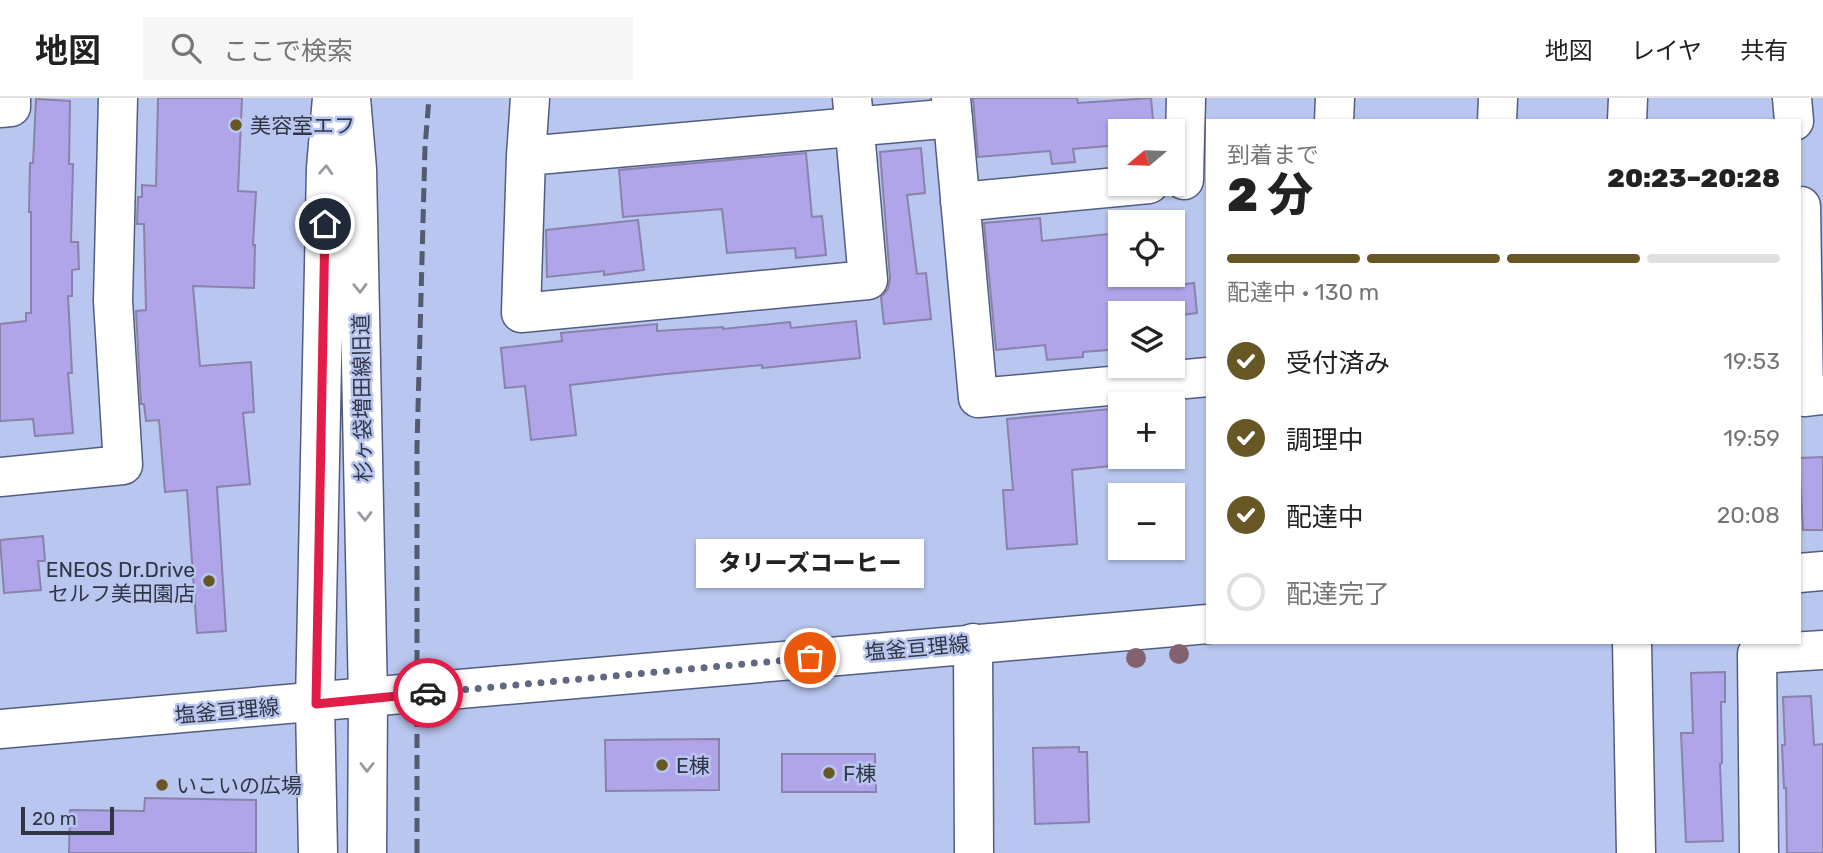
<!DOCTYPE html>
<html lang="ja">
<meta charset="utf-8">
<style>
:root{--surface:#fff;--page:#f6f6f6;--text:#222;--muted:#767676;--line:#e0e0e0;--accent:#675724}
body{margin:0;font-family:Rubik,"Noto Sans JP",sans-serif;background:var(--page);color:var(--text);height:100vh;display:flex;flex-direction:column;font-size:26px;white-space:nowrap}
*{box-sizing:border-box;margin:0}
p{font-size:23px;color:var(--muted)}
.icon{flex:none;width:38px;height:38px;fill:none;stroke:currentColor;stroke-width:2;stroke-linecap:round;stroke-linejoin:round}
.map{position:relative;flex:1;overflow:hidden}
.drawer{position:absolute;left:1206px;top:21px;width:595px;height:525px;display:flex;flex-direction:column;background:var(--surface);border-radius:0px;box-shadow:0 2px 5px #0004}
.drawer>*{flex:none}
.needle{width:46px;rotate:251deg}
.fabs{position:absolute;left:1108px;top:21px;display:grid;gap:14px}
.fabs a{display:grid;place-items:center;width:77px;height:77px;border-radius:0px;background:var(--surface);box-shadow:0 2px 5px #0004;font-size:35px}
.scale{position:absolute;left:21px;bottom:18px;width:93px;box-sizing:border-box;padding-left:7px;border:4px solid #313646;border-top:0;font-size:19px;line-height:24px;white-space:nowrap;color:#313646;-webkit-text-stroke:5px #b9c6ef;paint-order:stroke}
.pin{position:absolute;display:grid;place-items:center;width:60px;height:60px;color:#fff;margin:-30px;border:4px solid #fff;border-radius:50%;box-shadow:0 2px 7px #0007}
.courier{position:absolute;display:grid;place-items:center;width:70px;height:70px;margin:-35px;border:5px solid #e11d48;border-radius:50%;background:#fff;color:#222;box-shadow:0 2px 9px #0007}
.bubble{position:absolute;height:49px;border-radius:0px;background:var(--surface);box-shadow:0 2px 5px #0004;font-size:23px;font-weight:800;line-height:49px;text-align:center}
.summary em{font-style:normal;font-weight:800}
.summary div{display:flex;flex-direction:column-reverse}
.summary{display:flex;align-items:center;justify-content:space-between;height:119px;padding:0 21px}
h1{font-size:46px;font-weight:800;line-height:52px}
.bar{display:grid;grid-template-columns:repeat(4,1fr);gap:10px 7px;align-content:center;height:84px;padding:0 21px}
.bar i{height:9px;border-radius:5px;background:var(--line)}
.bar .on{background:var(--accent)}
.bar p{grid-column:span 4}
ol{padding:0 21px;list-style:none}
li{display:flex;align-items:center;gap:21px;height:77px}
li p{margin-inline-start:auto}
li .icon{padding:7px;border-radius:50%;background:var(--accent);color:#fff;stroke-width:4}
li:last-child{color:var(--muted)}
li i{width:38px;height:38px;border:4px solid var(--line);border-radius:50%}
header{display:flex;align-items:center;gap:42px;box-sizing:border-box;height:98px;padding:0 35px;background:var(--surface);border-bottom:2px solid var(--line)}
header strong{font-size:33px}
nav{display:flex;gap:38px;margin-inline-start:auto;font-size:24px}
.search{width:490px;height:63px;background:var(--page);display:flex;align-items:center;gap:18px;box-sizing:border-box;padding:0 24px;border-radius:0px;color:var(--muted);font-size:26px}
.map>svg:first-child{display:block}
.building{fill:#b0a5e9;stroke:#8982aa;stroke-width:2}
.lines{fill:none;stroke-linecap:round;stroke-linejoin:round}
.minor-casing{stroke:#535d81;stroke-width:41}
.major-casing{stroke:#535d81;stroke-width:41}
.minor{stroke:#fff;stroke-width:38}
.major{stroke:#fff;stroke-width:38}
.rail{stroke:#535b71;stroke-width:5;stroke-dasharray:14 7;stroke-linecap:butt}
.tree{fill:#83626f}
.oneway{stroke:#989aa2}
.done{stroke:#616881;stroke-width:7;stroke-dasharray:0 12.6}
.route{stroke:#e11d48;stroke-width:9}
.poi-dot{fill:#675724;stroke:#b9c6ef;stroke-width:2.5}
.labels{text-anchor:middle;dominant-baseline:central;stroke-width:5;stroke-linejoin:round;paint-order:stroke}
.poi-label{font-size:21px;fill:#313646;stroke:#b9c6ef;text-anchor:start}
.street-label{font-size:21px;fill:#313646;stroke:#b9c6ef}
</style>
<header>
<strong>地図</strong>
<div class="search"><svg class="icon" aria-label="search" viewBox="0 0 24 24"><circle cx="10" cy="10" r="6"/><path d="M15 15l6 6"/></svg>ここで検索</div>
<nav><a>地図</a><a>レイヤ</a><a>共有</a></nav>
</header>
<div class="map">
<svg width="1823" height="755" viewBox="0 0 1823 755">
<rect width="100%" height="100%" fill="#b9c6ef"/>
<path class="building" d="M158,0H242L238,93L256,94L253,147H255L254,190L193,188L200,268L251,264L254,314L243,315L250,386L217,389L226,533L197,535L187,392L165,394L159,322L146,323L144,306H141L136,213L146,212L144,126H137L138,99H142V87L156,88Z
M973,0H1077L1078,5L1151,0L1153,22L1148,23L1149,33H1120V47L1073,51L1075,64L1052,66L1050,53L978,59Z
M36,1L70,3L69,66H73L71,144H78L79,171L72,172V198H68L72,275H68L73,335L35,338L33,321L0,323V226L26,223V215H31V114H29L30,65H33Z
M921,50L925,95L907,97L917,176L926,175L931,221L884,226L881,199L888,191L890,180L880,54Z
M806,55L812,119L822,118L826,157L796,160L795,150L727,155L722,111L623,119L619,72Z
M1040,120L1042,143L1109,136L1114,177H1178L1179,187L1194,185L1197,215L1172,218V215H1120V251L1083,254V259L1047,262L1045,247L996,252L984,125Z
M638,122L644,172L604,177V173L547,179L546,132Z
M856,223L860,260L762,270V267L666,276L570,287L576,337L531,342L525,288L505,290L501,250L562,243L561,235L657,226V233L723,229V231L790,224L791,230Z
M1120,310V367L1072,372L1077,446L1007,451L1003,392H1013L1007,321Z
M1823,359V432H1803L1799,360Z
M43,438L45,463H38L41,492L4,495L0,442Z
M1725,574V604H1721L1722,665L1720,666L1723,743L1686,744L1681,635H1693L1691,575Z
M1811,598L1814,647L1823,646V755H1787L1786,690H1784L1782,647H1785L1783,599Z
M719,641V692L606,693L605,642Z
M1079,649V654H1087L1089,724L1035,726L1033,650Z
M782,656H875L876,694H782Z
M145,700L256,702V755H69L70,712L144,713Z"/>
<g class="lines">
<g class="minor-casing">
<path id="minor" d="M351,0L357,71L368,601
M530,0L526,58L953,20
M951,0L978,300L1208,279
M1792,0L1794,23
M0,10L11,9V0
M1334,23L1335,0
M1497,23L1498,0
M1627,23L1628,0
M526,58L521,215L868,182L852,0
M1184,82L1186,0
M960,104L1149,86
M1799,109L1801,108L1804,299L1823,297
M0,379L123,367L113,203L118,0
M1632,544L1636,755
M973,545L974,755
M315,605L326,70L332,0
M1759,755L1757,556L1823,552"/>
</g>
<g class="major-casing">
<path id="major" d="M1799,475L1823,473
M315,605L318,755
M0,631C403,599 805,558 1208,526
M367,755L368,601"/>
</g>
<use href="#minor" class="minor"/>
<use href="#major" class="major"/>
<path class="rail" d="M417,755V348L425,49L429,0"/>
</g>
<g class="tree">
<circle cx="1179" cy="556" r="10"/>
<circle cx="1136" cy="560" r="10"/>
</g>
<defs><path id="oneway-chevron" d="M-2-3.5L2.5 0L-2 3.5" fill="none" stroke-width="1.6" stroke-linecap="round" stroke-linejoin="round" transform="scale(1.75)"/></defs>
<g class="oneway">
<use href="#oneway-chevron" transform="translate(326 72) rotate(-87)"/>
<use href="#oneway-chevron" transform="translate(360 190) rotate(89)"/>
<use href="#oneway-chevron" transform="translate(365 418) rotate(89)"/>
<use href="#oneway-chevron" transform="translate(367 669) rotate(90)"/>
</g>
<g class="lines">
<path class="done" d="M428,595L810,560"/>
<path class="route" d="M325,126L316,606L428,595"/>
</g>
<g class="poi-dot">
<circle cx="236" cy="27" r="7"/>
<circle cx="209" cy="483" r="7"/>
<circle cx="662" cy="667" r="7"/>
<circle cx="829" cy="675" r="7"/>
<circle cx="162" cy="687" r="7"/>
</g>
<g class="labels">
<g class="poi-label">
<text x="250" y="27">美容室エフ</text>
<text x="195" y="471" text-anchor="end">ENEOS Dr.Drive<tspan x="195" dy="24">セルフ美田園店</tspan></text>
<text x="676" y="667">E棟</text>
<text x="843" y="675">F棟</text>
<text x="176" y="687">いこいの広場</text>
</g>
<g class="street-label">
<text transform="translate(362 300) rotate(-91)">杉ヶ袋増田線旧道</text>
<text transform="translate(917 550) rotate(-5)">塩釜亘理線</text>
<text transform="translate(227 613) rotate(-5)">塩釜亘理線</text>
</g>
</g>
</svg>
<div class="fabs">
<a><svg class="needle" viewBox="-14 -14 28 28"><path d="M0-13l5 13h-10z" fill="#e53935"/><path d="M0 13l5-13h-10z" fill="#767676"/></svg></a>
<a><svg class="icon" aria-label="locate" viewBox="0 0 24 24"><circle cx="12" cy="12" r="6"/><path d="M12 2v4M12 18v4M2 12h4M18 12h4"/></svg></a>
<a><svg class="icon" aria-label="layers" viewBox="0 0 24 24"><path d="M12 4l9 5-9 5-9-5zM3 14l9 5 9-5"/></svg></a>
<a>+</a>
<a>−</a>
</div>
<div class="scale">20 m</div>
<div class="pin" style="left:810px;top:560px;background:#ea580c"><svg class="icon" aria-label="bag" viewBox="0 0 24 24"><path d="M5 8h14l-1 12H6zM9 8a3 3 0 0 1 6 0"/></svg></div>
<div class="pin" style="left:325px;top:126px;background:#1f2937"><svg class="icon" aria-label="home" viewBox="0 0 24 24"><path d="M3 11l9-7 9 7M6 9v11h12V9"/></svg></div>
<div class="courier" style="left:428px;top:595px"><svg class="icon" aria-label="car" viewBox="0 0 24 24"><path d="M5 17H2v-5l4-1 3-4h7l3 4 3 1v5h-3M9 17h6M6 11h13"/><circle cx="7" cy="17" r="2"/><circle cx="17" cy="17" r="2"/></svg></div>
<div class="bubble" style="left:696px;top:441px;width:228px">タリーズコーヒー</div>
<section class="drawer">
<div class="summary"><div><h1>2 分</h1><p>到着まで</p></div><em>20:23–20:28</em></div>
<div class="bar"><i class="on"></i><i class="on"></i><i class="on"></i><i></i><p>配達中 · 130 m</p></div>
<ol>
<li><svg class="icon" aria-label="check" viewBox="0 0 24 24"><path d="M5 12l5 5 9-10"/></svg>受付済み<p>19:53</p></li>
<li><svg class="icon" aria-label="check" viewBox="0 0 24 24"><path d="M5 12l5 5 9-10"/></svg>調理中<p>19:59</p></li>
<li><svg class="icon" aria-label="check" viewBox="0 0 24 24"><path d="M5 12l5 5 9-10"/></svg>配達中<p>20:08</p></li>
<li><i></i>配達完了</li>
</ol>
</section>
</div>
